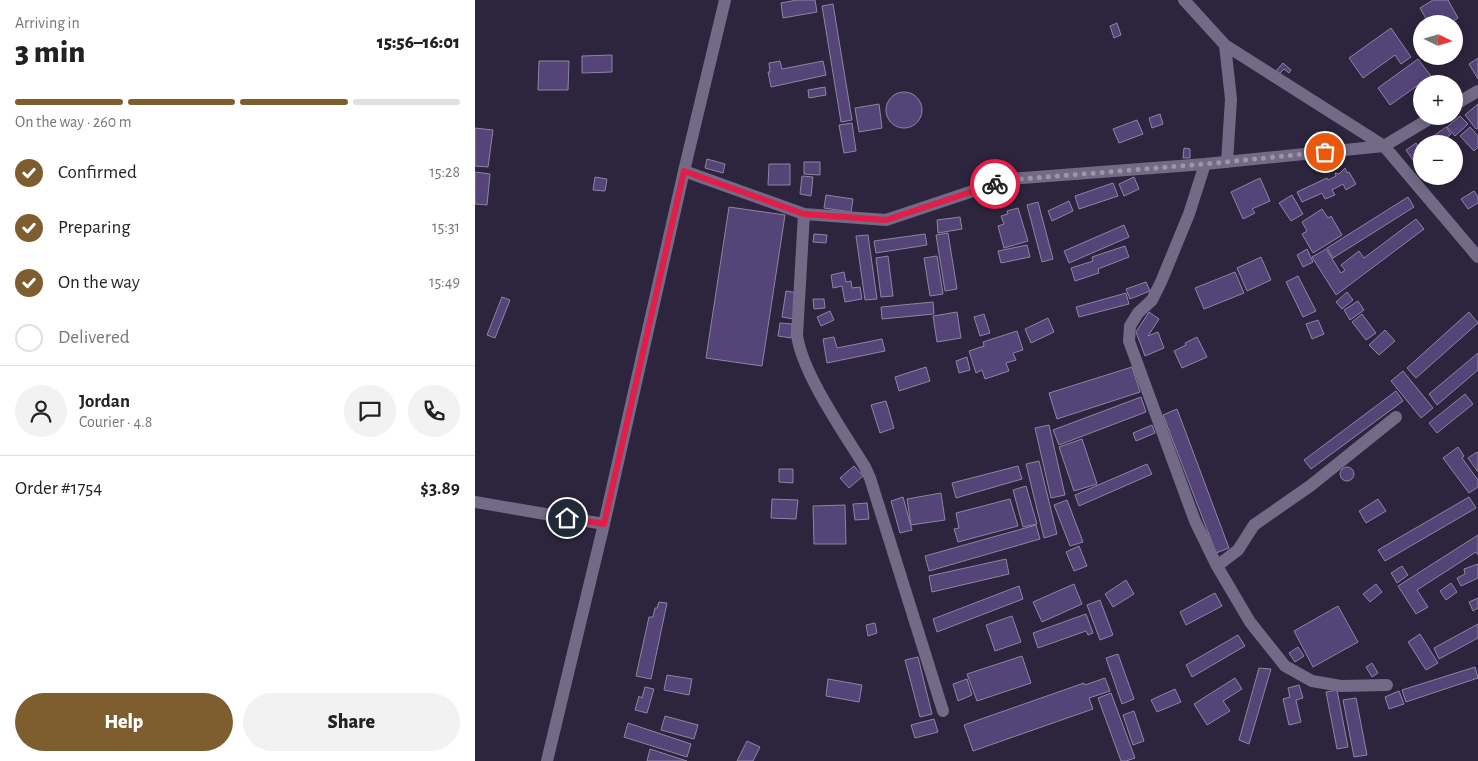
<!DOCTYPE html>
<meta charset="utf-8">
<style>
:root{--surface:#fff;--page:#f2f2f2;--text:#222;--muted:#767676;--line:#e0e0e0;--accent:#7e5e2f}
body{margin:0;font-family:"Alegreya Sans",sans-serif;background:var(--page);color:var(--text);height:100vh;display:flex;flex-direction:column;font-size:19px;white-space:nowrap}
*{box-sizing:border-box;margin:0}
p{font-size:16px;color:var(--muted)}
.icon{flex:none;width:28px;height:28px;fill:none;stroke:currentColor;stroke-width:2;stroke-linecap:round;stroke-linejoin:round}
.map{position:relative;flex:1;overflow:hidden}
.side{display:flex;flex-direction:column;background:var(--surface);width:475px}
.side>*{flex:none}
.needle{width:32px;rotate:95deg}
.fabs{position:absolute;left:938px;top:15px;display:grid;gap:10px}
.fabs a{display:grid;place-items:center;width:50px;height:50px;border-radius:50%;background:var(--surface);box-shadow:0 2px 12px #0003;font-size:25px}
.pin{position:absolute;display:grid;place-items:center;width:42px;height:42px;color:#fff;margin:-21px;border:2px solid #fff;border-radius:50%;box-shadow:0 1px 5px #0007}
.courier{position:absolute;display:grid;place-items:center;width:50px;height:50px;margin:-25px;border:4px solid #e11d48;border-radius:50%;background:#fff;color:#222;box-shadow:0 1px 6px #0007}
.summary em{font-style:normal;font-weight:800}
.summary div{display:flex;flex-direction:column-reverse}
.summary{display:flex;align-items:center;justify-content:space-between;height:85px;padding:0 15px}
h1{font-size:32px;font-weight:800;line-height:38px}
.bar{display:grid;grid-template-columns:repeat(4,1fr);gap:8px 5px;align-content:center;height:60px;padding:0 15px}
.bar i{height:6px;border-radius:4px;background:var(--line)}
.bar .active{background:var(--accent)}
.bar p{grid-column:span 4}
.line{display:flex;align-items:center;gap:12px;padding:0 15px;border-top:1px solid var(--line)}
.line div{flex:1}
.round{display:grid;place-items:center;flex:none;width:52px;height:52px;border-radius:26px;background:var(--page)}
ol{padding:0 15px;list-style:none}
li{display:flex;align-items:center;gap:15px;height:55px}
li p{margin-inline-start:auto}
li .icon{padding:5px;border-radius:50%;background:var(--accent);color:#fff;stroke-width:4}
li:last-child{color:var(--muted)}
li i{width:28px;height:28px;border:2px solid var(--line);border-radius:50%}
.cta{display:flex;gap:10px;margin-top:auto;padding:10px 15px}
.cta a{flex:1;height:58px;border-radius:30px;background:var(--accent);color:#fff;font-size:20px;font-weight:800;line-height:58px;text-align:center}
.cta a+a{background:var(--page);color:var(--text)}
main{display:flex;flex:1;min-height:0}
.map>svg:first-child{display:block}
.building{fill:#554478;stroke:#8d85a2}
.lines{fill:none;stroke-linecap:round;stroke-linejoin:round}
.minor{stroke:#726a86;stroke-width:12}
.tertiary{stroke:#726a86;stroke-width:12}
.done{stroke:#9b96a9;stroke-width:5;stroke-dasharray:0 9}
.route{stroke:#e11d48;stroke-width:6}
</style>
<main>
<section class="side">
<div class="summary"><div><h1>3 min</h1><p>Arriving in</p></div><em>15:56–16:01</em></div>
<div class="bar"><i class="active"></i><i class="active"></i><i class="active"></i><i></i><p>On the way · 260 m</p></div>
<ol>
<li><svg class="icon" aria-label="check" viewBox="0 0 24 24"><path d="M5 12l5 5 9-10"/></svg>Confirmed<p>15:28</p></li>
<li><svg class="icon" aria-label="check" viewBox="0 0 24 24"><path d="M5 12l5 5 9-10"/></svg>Preparing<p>15:31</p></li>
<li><svg class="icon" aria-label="check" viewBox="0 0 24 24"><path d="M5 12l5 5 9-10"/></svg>On the way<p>15:49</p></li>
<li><i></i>Delivered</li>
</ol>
<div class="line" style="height:90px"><a class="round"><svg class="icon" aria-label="person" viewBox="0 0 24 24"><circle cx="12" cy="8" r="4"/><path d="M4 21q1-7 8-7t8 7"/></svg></a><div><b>Jordan</b><p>Courier · 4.8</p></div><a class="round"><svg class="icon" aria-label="chat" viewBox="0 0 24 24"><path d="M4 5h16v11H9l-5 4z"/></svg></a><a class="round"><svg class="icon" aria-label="phone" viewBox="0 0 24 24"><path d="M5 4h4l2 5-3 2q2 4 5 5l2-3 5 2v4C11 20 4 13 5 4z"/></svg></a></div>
<div class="line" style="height:65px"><div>Order #1754</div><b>$3.89</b></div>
<div class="cta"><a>Help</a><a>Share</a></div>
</section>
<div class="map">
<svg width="1003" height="761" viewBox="0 0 1003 761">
<rect width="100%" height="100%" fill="#2c253d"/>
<path class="building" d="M322,0H340L342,12L308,18L306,3Z
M958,0H973L983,18L974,24H954L945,8Z
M358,4L377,120L366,122L347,6Z
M642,23L646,35L639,38L635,26Z
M916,28L936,57L926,64L920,55L888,78L874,58Z
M137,55V72L107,73V56Z
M1003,58V79L994,64Z
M943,59L956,76L915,105L903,88Z
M64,61H94L93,90H63Z
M305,61L307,69L348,61L351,75L296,87L293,72H295L294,63Z
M808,63L816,70L814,73L809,69L804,74L801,71Z
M350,87L351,95L334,98L333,90Z
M411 110a18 18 0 1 1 36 0a18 18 0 1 1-36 0Z
M404,104L407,128L384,132L380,108Z
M1003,104V128L1001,129L990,115Z
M685,114L688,124L677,128L674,118Z
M985,116L993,124L980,136L972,127Z
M662,120L668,134L644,143L638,129Z
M377,123L381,151L369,153L364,125Z
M971,127L976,134L964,144H956L953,140Z
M995,127L1003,136V147L999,151L985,136Z
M0,128L18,130L13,167L0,166Z
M941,143L946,151V167L944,169L931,150Z
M709,148L715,149V158H708Z
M232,159L250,164L248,173L230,168Z
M329,162H345V175L329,174Z
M294,164H315V185H293Z
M870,168L872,173L874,172L881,184L871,190L868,184L857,190L860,195L850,199L847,193L827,202L822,192L852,178L853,180L861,176L860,173L864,174Z
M0,172L15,174L12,205L0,204Z
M327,176L338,177L336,196L325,194Z
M120,177L132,179L130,191L118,190Z
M659,177L664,189L649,196L644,184Z
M785,178L795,201L777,209L780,213L768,219L756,192Z
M638,183L643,196L604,209L600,196Z
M999,191L1003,197V203L993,209L986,199Z
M351,195L378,199L376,212L349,208Z
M817,195L828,214L816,221L804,203Z
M933,197L939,207L858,258L852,248Z
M594,201L598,211L577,221L573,211Z
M563,202L578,259L567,262L552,205Z
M254,207L310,215L287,366L231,358Z
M543,208L553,241L529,248L523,226L529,224L526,216L533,214L532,211Z
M847,209L853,218L856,216L867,235L838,253L827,234L832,231L827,222Z
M485,217L487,229L463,233L462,220Z
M941,219L949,229L861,295L837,257L851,249L866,273L870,270L866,265L884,251L889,258Z
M649,225L654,237L594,263L589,251Z
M473,233L482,289L470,291L461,235Z
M339,234L352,235L351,243L338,242Z
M450,234L452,245L401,253L399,241Z
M393,235L402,299L390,300L381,236Z
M552,245L555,257L526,263L523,251Z
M650,246L654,257L623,269L624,273L600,281L596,268L618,261L617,257Z
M832,249L838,262L828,267L822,255Z
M413,256L418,296L406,297L401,258Z
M462,256L468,294L455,296L449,258Z
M786,257L796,280L772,291L762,268Z
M369,272L371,282L376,281L377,288L385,287L387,299L370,302L367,286L358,288L356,275Z
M760,272L769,293L729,309L720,288Z
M823,276L841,311L828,317L811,282Z
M671,282L675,291L655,299L651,289Z
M311,291L323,293L319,319L307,317Z
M872,292L878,300L867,309L861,302Z
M651,293L654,304L604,317L601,307Z
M27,297L35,300L20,338L12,335Z
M338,299H349L350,308L339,309Z
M883,301L889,310L875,320L869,310Z
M458,302L459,314L407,319L406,307Z
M355,311L359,320L346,326L342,317Z
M482,312L486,338L462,342L458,316Z
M674,312L684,319L673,336L683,332L689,348L670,356L661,332Z
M994,312L1003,323L941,378L932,368Z
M509,314L515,333L505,336L499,317Z
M887,314L901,333L891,340L877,322Z
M573,318L579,332L556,343L550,329Z
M843,320L849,334L837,339L831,324Z
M305,323L317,324L316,338L303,336Z
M910,330L920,341L904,355L894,345Z
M542,331L548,350L538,353L541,360L531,363L534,371L510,379L507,370L501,373L494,351L509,346L508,342Z
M359,337L362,348L407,339L410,351L352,363L348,339Z
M722,337L732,357L707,368L699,351L711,345L710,343Z
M1003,353V370L962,405L954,394Z
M492,357L495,370L484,373L481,361Z
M451,367L455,381L424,391L420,377Z
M657,367L665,392L582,419L574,393Z
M928,371L958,408L946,418L916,381Z
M921,391L928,401L836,469L829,460Z
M990,394L998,404L962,433L954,423Z
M666,397L671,412L584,445L578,430Z
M411,401L419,428L405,433L396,405Z
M702,409L754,548L741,553L688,415Z
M574,425L590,495L576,498L560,428Z
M677,425L680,433L661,441L658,433Z
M607,439L622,484L599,491L584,447Z
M983,447L989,456L987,458L1003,480V487L994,493L968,458Z
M1002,452L1003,453V472L993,458Z
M564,461L582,534L569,538L551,464Z
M672,464L677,474L604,506L600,495Z
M379,466L388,476L374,488L365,478Z
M543,466L547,479L481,498L477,483Z
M865 474a7 7 0 1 1 14 0a7 7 0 1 1-14 0Z
M304,469H318V483L304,482Z
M551,486L562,524L548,527L538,490Z
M466,493L470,520L436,525L432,499Z
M428,497L437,530L425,533L416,501Z
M994,497L1001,508L910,561L903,550Z
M297,499L323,500L321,519L296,518Z
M535,499L543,526L483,542L479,529L484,528L481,513Z
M903,499L911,511L891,523L884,511Z
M592,500L608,542L595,546L579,505Z
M392,503L394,519L380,520L378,504Z
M370,505L371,544H339L338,506Z
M561,525L565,539L454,571L450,556Z
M1003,535V555L1001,552L942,590L953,607L941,614L923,586Z
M604,546L612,566L599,571L591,552Z
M531,559L534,574L457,592L454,576Z
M1003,564V578L986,586L982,578L990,574L989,569Z
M927,566L933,575L922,583L916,573Z
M651,580L659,594L638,607L630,594Z
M976,583L982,592L971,600L965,591Z
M599,584L607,604L567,622L558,602Z
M901,584L907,592L895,602L888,594Z
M544,586L548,599L462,632L458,619Z
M740,593L747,606L711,625L705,612Z
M1003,598V608L998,611L994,602Z
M625,600L638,635L625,640L612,605Z
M184,602L192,603L176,679L161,676L174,617H178L180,608H182Z
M863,606L883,642L838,667L819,631Z
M611,614L618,633L613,635L611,631L563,648L558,633Z
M537,616L546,642L520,651L511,625Z
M400,623L402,633L393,636L391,625Z
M1003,624V638L964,659L959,648Z
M945,634L963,663L951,670L933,642Z
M763,635L770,646L717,677L711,665Z
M823,647L829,656L820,662L814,653Z
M643,654L659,699L647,704L631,658Z
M547,656L556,683L502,701L492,674Z
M443,657L457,714L445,717L430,660Z
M897,663L903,673L897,677L891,667Z
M1000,667L1003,678L931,702L927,690Z
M784,668L796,669L774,744L764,740Z
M192,675L217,679L214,695L189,690Z
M630,678L635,691L614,698L618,709L498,751L489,725L609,683L610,685Z
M760,678L767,689L748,701L755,711L732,725L719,704Z
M353,679L387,685L384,702L351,696Z
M492,679L497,695L483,701L478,684Z
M824,685L828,698L821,700L826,722L814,725L808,699L815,697L813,688Z
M170,687L179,689L172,713L160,710L164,696L167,698Z
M700,689L706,702L682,712L676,700Z
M862,690L873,747L862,749L851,692Z
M924,691L929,704L914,709L910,697Z
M636,693L660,758L651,761H646L623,698Z
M881,698L892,755L879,757L868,700Z
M659,711L669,741L658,745L648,715Z
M190,716L223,725L219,739L186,730Z
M459,719L463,732L440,738L436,725Z
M153,723L216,744L212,757L149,737Z
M272,741L285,747L278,761H262Z
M175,749L212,761H172Z"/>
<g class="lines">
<path class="minor" d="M709,0L750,45L909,146L1003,257
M750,45L756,99L752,162
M979,105L1003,91
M730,164L714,214L686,282L677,300L663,313L655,326L654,341L720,521L742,566L775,622L810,666L837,681L866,686L912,685
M209,171L329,214L411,220L534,179L730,164L909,146L959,116
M329,214L322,335C327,373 369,433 390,467L395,478L468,711
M742,566L763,550L779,525L835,486L921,417
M72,761L129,524"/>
<path class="tertiary" d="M0,502L129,524L209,171L250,0"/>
</g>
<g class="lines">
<path class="done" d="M520,184L534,180L730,164L850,152"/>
<path class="route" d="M92,518L129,524L209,171L329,214L411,220L520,184"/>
</g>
</svg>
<div class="fabs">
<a><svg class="needle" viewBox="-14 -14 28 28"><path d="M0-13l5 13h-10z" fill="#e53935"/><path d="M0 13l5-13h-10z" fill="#767676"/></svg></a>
<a>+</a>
<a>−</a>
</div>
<div class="pin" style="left:850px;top:152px;background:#ea580c"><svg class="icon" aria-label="bag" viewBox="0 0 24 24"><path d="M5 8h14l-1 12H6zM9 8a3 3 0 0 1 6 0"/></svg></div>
<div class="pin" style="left:92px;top:518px;background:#1f2937"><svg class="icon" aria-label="home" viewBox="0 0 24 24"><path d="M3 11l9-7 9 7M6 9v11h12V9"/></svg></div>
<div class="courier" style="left:520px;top:184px"><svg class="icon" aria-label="bike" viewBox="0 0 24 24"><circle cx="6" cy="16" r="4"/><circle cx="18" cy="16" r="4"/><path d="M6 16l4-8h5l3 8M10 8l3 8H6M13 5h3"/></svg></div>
</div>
</main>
